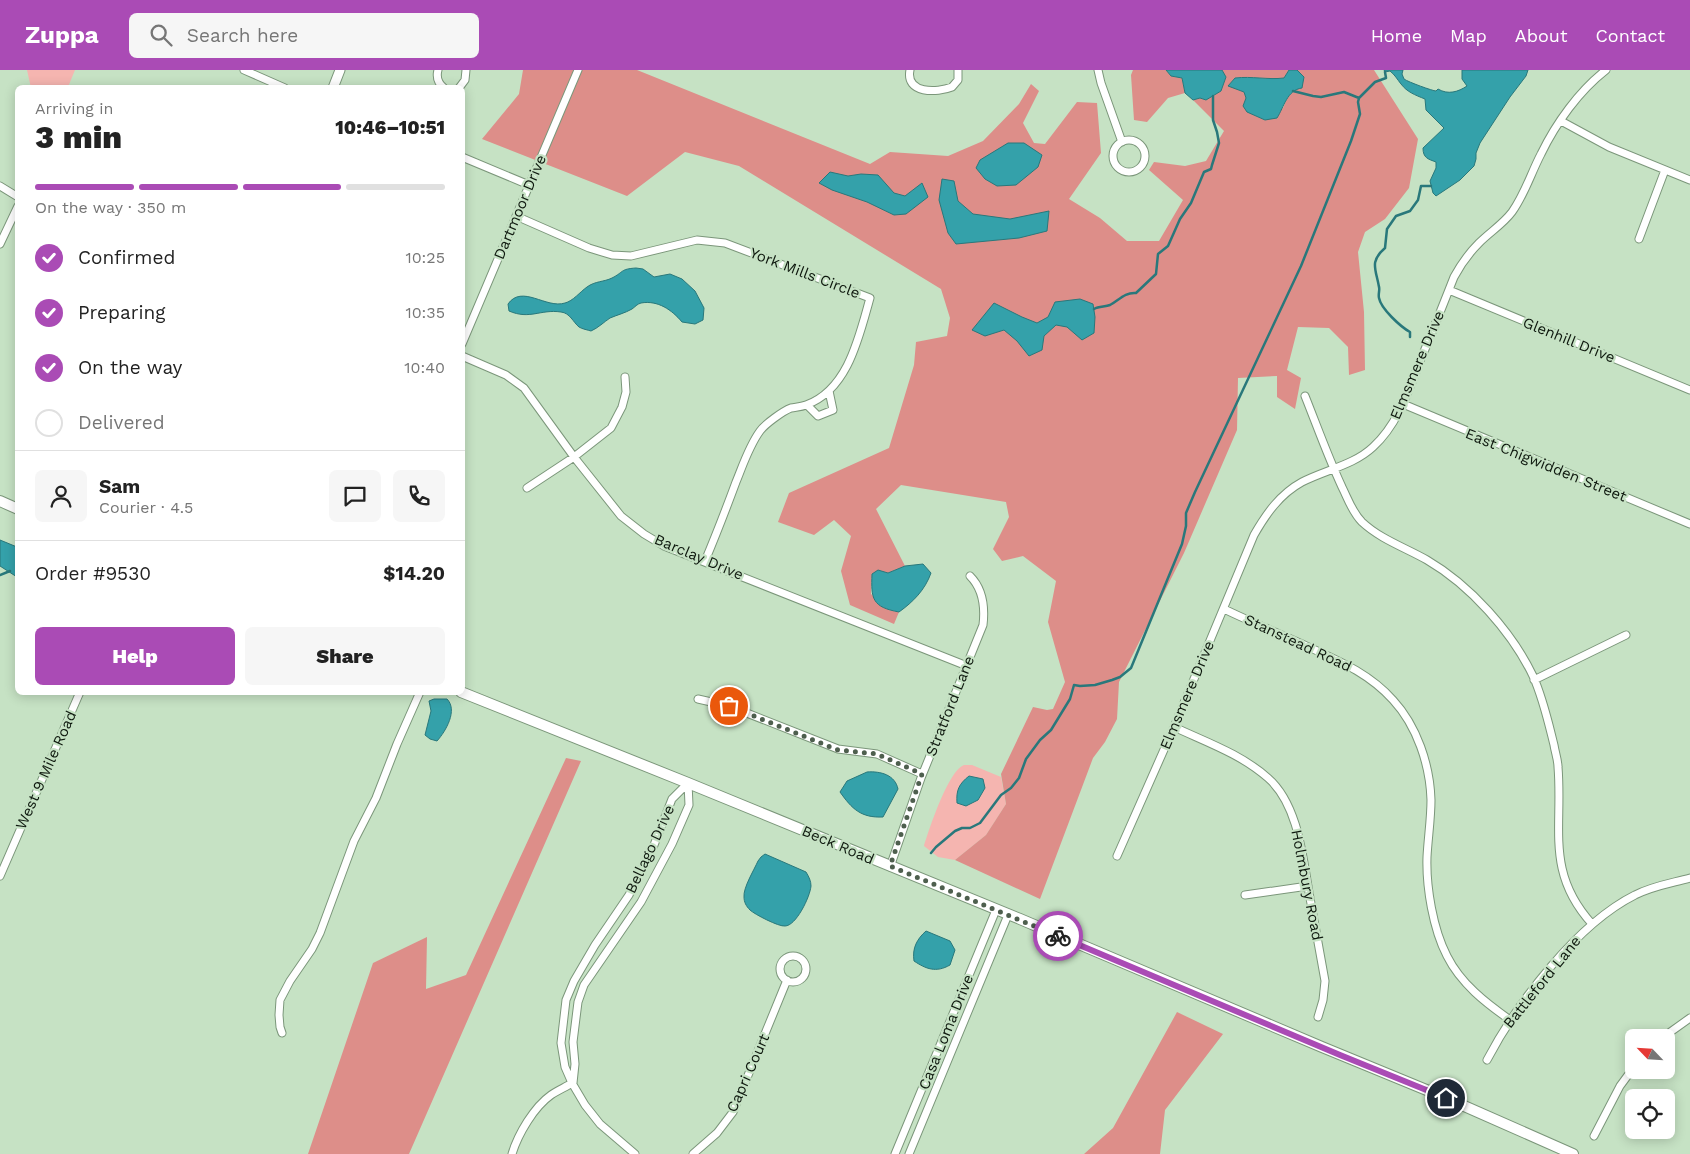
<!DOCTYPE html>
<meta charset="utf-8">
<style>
:root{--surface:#fff;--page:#f6f6f6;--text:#222;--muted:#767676;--line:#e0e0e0;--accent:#aa4bb5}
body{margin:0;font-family:"Work Sans",sans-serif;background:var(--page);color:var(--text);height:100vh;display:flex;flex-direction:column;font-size:19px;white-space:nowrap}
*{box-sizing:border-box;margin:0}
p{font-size:16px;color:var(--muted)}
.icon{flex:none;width:28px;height:28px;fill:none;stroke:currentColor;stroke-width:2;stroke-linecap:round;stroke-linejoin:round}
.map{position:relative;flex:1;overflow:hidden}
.sheet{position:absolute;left:15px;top:15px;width:450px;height:610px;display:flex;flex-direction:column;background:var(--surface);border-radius:8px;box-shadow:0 2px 12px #0003}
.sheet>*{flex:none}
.needle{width:32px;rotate:295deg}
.fabs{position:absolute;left:1625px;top:959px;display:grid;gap:10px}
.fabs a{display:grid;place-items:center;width:50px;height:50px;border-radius:8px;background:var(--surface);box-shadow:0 2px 12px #0003;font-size:25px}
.pin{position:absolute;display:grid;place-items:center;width:42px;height:42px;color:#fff;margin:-21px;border:2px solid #fff;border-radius:50%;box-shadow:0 1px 5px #0007}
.courier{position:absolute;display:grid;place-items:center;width:50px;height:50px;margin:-25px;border:4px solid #aa4bb5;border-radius:50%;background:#fff;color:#222;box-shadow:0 1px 6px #0007}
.summary em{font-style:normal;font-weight:800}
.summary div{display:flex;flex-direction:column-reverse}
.summary{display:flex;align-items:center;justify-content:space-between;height:85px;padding:0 20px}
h1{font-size:32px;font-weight:800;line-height:38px}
.bar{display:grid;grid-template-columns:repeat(4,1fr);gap:8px 5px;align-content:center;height:60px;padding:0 20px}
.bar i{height:6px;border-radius:4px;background:var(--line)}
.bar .active{background:var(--accent)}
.bar p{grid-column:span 4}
.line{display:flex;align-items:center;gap:12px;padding:0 20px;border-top:1px solid var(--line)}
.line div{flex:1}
.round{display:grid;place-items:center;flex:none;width:52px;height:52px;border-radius:8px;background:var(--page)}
ol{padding:0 20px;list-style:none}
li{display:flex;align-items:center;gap:15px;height:55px}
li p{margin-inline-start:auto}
li .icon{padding:5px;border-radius:50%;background:var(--accent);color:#fff;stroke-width:4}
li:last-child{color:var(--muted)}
li i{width:28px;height:28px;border:2px solid var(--line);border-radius:50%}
.action{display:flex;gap:10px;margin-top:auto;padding:10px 20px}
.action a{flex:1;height:58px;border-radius:8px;background:var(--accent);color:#fff;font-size:20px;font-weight:800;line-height:58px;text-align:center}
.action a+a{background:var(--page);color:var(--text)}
header{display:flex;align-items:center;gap:30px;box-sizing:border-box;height:70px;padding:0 25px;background:var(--accent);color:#fff}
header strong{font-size:24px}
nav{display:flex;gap:28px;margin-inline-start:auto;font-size:18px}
.search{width:350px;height:45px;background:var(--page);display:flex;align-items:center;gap:12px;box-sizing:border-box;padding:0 18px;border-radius:8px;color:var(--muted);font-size:19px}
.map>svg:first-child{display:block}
.green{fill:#f5b5b0}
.forest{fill:#dd8e89}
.water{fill:#34a1aa;stroke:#29787b}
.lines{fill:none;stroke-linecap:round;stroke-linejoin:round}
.stream{stroke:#29787b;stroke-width:2.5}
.minor-casing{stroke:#7b967a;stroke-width:9}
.tertiary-casing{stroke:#7b967a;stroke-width:11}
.secondary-casing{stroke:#7b967a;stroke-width:12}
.minor{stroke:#fff;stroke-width:7}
.tertiary{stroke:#fff;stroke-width:9}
.secondary{stroke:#fff;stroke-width:10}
.done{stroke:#4e5f4e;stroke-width:5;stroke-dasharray:0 9}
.route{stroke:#aa4bb5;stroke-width:6}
.labels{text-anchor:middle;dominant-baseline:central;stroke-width:4.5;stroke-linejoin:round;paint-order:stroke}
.street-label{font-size:15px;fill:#0e180e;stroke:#c6e2c4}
</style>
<header>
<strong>Zuppa</strong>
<div class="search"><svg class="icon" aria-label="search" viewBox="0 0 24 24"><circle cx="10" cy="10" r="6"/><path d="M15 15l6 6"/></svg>Search here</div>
<nav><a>Home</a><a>Map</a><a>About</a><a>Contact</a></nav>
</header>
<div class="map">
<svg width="1690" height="1084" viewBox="0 0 1690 1084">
<rect width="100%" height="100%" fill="#c6e2c4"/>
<path class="green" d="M27,0H75L68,17L31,18Z
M972,695L1001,707L1006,734L986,765L955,790L938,787L924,776C929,760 948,701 964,695C967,695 969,695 972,695Z"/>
<path class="forest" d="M523,0H637L870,94L890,82L948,86L983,71L1019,34L1031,14L1039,21L1023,53L1034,73L1045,74L1077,32L1097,33L1101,83L1069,129L1100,148L1127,171H1159L1183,130L1149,100L1154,92L1185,96L1206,91L1224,61L1193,30L1200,28L1206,30L1221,21L1226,7L1222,0H1289L1284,8C1268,10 1252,6 1235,8L1229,15L1244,22L1256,46L1265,50L1283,38L1288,26L1297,19L1304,7L1297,0H1374L1418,69L1409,118L1385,149L1365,162L1358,182L1364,242L1365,300L1349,305L1348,277L1329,258L1298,257L1287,300L1301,308L1295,339L1277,327V306L1238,308L1237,360L1184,483L1119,612L1117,649L1105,672L1093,688L1040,829L955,790L986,765L1006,734L1001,704L1033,637L1047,640L1053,639L1065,612L1048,552L1056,511L1023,486L1002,491L993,479L1009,447L1006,432L901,415L876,439L905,496L888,503L872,504L871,524L889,540L899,542L894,554L850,535L841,501L851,466L834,450L814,465L778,452L789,423L889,378L914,295L916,272L947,266L950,248L941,219L739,96L685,82L627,126L482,69L519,24Z
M1133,0H1166L1171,6L1182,8L1185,23L1168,28L1147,52L1134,50L1131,5Z
M566,688L581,691L409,1084H308L373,893L427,867L426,919L466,905Z
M1177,942L1223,964L1165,1040L1160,1084H1084L1113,1058Z"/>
<path class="water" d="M1166,0H1222L1226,7L1221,21L1206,30L1200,28L1193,30L1185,23L1182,8L1171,6Z
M1289,0H1297L1304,7L1302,18C1287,20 1284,37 1277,48L1265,50L1247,42L1243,36L1246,28L1244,22L1228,16L1235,8C1252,6 1268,10 1284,8Z
M1384,0H1403L1402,4L1404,9C1408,12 1433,21 1436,21L1438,19C1448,25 1458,22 1467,16L1462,9V0H1528L1526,6L1510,27L1480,73L1476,83V89L1474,96L1460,110L1436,126L1433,123L1430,111L1436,98V92C1428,89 1423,88 1423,78L1444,58L1426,40L1425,29C1415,25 1407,22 1401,14C1397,9 1395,5 1390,1L1385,2Z
M1008,73H1024L1042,85L1038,97L1016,115L997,116L985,109L976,98L980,90Z
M830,102L848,106L861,104L878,105L894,123L905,126L922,113L928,127L906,144L894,145L867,132L832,120L819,113Z
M942,109L954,111L958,131L973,144L1010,149L1049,141L1047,161L1019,168L956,174L948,163L939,130Z
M636,198L643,199L654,207L670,204L682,209L695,221L704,238L703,250L695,254L682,252C672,240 658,230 641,233C637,234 635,237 632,239C625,243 617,245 610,248C604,252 598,258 591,261C588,260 582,259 579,257C573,252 570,243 561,242C540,239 530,250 509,241L508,234C522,214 546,239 565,233C573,231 580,222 587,217C595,211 604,212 612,208C624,202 620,199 636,198Z
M1080,229L1093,234L1095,247L1094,263L1082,270L1067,257L1056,255L1044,266L1042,280L1029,286L1017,271L1004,260L985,266L972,260L994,233L1022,247L1037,253L1048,247L1055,232Z
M0,470L17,477V507L0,496Z
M923,494L931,503C925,520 913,532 899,542C872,537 871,529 872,504L878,500L888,503L905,496Z
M434,629H447C458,640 446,661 437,671L430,669L425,665L431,641L429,631Z
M867,702C881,701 895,705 898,719L883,747C861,748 852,739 840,722L847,711Z
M969,706L983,709L985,718L978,730L966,736L957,733C956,720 959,714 969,706Z
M765,784L806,802C809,807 811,811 811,816C810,827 796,856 785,856C779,857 754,844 750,840C746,836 744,832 744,827C743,818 754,800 758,791L761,787Z
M926,861L950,871L955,880L950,895C936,903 926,899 914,891C912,878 917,869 926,861Z"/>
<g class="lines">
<path class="stream" d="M1293,21L1313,26L1321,27L1344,22L1359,28
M1094,239C1099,236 1105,237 1110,235C1119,230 1125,222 1136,223L1156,204L1158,184L1168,176L1180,149L1191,133L1204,102L1211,99L1212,95L1219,73L1217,62L1213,50V26
M1410,267V262C1401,257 1381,239 1379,228C1378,224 1380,220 1379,217C1376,199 1369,192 1385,178L1387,159L1396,146L1410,141L1418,130L1421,116H1431
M0,505L10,501
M931,783L936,777L955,761L962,758H970L980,753L1001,725L1011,718L1019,708L1026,689L1040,670L1051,660L1070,629L1074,615L1080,616L1095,615L1112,610L1120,607L1131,598L1182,474L1186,456V443L1195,422L1301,196L1351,71L1360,44L1358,32L1359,28L1375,12L1386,8L1385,2"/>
<g class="minor-casing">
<path id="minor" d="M244,0L285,18
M438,0C436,7 438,13 444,18
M910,0C905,24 937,23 952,17L958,10V0
M1098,0L1101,13L1122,72
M459,18L465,10L466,0
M1561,51L1609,77L1690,110
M1113 86a16 16 0 1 1 32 0a16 16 0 1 1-32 0Z
M462,87L529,115
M0,116L18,127
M516,146L589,178L612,185L631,186L697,170L725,173L870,228C859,267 848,320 806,335C801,337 796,337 791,338C783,341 765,354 760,361C749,376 743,395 736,412C726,439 716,465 705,491
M1639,169L1665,100
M0,174L18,136
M1449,220L1690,320
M462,274L578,0
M462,286L506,305L524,318L574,387L621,446L644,464L664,476L967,596
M1305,326C1317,356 1328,387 1342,417C1348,429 1352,442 1362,452C1380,469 1406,478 1427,490C1470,515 1512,562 1533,606C1543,628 1548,651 1554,675C1555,682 1558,690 1558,697C1563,758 1545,802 1592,854
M1403,334L1690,454
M807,335L818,346L833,340L829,321
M527,418L574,387L611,358L622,337L626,322L625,307
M1224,539C1249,551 1275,562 1300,573C1334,589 1367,601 1393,630C1417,656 1430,695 1431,730C1431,749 1428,768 1427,787C1426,817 1433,859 1447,886C1461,914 1486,933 1510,950
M1534,610L1626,565
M698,629L729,636L838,679L877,684L922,704
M1174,657C1206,672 1241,684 1268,708C1299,735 1303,790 1310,828C1315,856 1320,883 1325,911L1323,930L1318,947
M1117,786L1174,657L1254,465C1266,444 1280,424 1302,412C1325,400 1354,395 1373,377C1398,354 1408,322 1420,291C1432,263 1443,235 1454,207C1461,194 1469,183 1479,173C1490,162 1503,154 1512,142C1525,124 1531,103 1541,84C1556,53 1579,21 1606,0
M890,797L921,708L983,555C985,538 983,519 970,506
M0,806L80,622
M1245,825L1308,816
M780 899a13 13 0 1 1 26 0a13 13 0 1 1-26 0Z
M282,963L280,957L279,945L280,930L290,911L312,879L320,863L354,771L376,728L397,674L420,622
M1662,968L1690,948
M1487,990C1517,933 1577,854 1635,825C1652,816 1672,813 1690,808
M573,1013L575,994L573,972L578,932L584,915L641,832L672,774L689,735L688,713
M1594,1066L1620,1016L1634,997
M512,1084C518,1064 534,1037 551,1025C558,1020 566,1017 572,1013
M635,1084L600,1054L585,1035L572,1013L565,997L561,973L566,930L574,911L595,875L629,825L654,775L672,729L688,713
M693,1084L717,1063L733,1042L787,910
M895,1084L996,840
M909,1084L1008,845"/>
</g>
<g class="tertiary-casing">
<path id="tertiary" d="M333,18L340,0"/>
</g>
<g class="secondary-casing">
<path id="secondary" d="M0,431L18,439
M461,622L688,713L1020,849L1322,977L1446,1028L1573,1084"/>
</g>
<use href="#minor" class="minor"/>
<use href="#tertiary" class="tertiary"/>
<use href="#secondary" class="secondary"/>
</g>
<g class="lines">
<path class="done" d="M729,636L838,680L877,684L922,704L890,796L1058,866"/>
<path class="route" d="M1058,866L1340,985L1446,1028"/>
</g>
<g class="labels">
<g class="street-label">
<text transform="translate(520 137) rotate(-67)">Dartmoor Drive</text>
<text transform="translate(805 203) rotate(21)">York Mills Circle</text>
<text transform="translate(1569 270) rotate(22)">Glenhill Drive</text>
<text transform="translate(1417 295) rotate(-67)">Elmsmere Drive</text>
<text transform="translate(1546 395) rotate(22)">East Chigwidden Street</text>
<text transform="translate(699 487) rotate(23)">Barclay Drive</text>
<text transform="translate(1298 573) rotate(25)">Stanstead Road</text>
<text transform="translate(1187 625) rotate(-67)">Elmsmere Drive</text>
<text transform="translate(950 636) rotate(-68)">Stratford Lane</text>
<text transform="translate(46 700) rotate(-66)">West 9 Mile Road</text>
<text transform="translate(838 775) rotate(23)">Beck Road</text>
<text transform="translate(650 779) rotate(-65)">Bellago Drive</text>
<text transform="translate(1307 815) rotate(79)">Holmbury Road</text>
<text transform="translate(1542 912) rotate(-51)">Battleford Lane</text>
<text transform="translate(946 962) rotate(-68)">Casa Loma Drive</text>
<text transform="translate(748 1003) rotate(-66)">Capri Court</text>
</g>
</g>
</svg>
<div class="fabs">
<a><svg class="needle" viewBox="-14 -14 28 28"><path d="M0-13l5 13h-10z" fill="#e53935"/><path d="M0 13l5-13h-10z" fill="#767676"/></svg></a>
<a><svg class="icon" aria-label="locate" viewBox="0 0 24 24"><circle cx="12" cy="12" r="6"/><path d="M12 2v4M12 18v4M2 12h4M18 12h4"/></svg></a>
</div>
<div class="pin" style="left:729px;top:636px;background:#ea580c"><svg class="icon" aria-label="bag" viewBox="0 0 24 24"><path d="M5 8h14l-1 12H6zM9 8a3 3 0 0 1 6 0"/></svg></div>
<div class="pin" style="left:1446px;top:1028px;background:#1f2937"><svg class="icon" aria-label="home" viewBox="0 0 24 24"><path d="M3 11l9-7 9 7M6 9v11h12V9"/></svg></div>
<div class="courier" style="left:1058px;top:866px"><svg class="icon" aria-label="bike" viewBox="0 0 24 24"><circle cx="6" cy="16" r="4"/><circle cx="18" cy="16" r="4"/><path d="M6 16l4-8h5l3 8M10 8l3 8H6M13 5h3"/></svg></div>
<section class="sheet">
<div class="summary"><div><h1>3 min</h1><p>Arriving in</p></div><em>10:46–10:51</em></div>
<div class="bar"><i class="active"></i><i class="active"></i><i class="active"></i><i></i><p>On the way · 350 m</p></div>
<ol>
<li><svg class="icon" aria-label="check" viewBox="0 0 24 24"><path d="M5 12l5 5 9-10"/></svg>Confirmed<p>10:25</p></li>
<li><svg class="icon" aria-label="check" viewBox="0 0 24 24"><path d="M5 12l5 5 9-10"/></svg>Preparing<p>10:35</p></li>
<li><svg class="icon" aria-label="check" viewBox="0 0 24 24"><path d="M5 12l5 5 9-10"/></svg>On the way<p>10:40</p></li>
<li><i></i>Delivered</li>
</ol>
<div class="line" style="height:90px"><a class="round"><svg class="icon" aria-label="person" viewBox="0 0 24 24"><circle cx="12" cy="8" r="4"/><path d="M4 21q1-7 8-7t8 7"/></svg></a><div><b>Sam</b><p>Courier · 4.5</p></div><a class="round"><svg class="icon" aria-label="chat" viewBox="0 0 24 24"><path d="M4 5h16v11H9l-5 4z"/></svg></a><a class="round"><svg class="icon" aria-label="phone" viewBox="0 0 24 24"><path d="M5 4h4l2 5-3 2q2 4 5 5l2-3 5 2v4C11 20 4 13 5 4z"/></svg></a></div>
<div class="line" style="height:65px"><div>Order #9530</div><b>$14.20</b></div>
<div class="action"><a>Help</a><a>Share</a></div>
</section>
</div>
